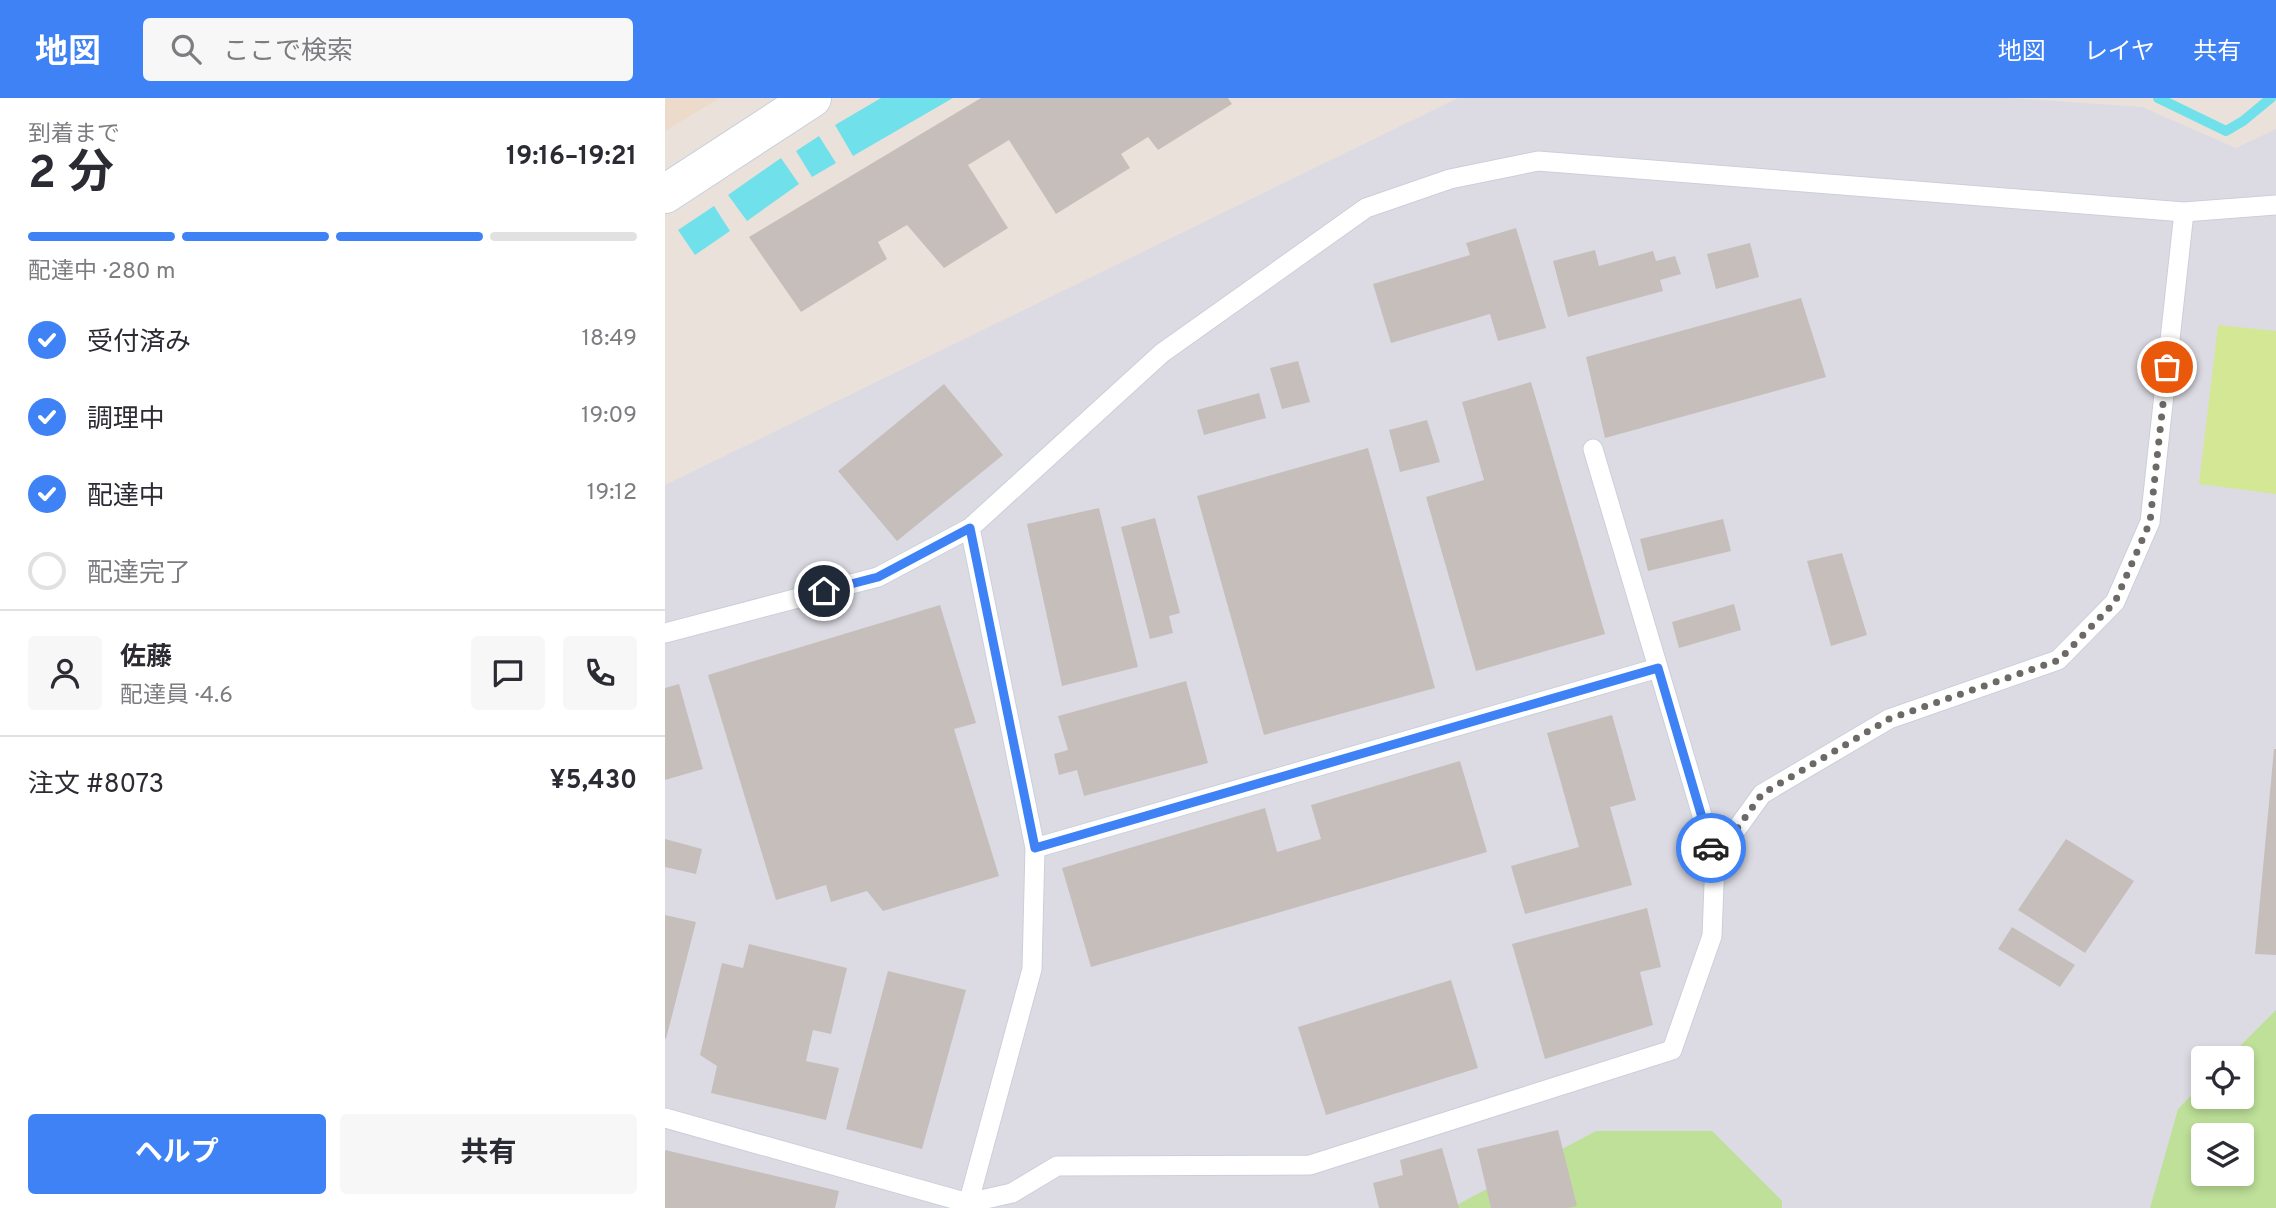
<!DOCTYPE html>
<html lang="ja">
<meta charset="utf-8">
<style>
:root{--surface:#fff;--page:#f7f7f7;--text:#2b2b33;--muted:#7c7c81;--line:#e1e1e2;--accent:#3e82f5}
body{margin:0;font-family:Overpass,"Noto Sans JP",sans-serif;background:var(--page);color:var(--text);height:100vh;display:flex;flex-direction:column;font-size:26px;white-space:nowrap}
*{box-sizing:border-box;margin:0}
p{font-size:23px;color:var(--muted)}
.icon{flex:none;width:38px;height:38px;fill:none;stroke:currentColor;stroke-width:2;stroke-linecap:round;stroke-linejoin:round}
.map{position:relative;flex:1;overflow:hidden}
.drawer{display:flex;flex-direction:column;background:var(--surface);width:665px}
.drawer>*{flex:none}
.fabs{position:absolute;left:1526px;top:948px;display:grid;gap:14px}
.fabs a{display:grid;place-items:center;width:63px;height:63px;border-radius:7px;background:var(--surface);box-shadow:0 4px 10px #0003;font-size:35px}
.pin{position:absolute;display:grid;place-items:center;width:60px;height:60px;color:#fff;margin:-30px;border:4px solid #fff;border-radius:50%;box-shadow:0 2px 7px #0007}
.courier{position:absolute;display:grid;place-items:center;width:70px;height:70px;margin:-35px;border:5px solid #3e82f5;border-radius:50%;background:#fff;color:#222;box-shadow:0 2px 9px #0007}
.head em{font-style:normal;font-weight:700}
.head div{display:flex;flex-direction:column-reverse}
.head{display:flex;align-items:center;justify-content:space-between;height:119px;padding:0 28px}
h1{font-size:46px;font-weight:700;line-height:52px}
.bar{display:grid;grid-template-columns:repeat(4,1fr);gap:10px 7px;align-content:center;height:84px;padding:0 28px}
.bar i{height:9px;border-radius:5px;background:var(--line)}
.bar .on{background:var(--accent)}
.bar p{grid-column:span 4}
.line{display:flex;align-items:center;gap:18px;padding:0 28px;border-top:2px solid var(--line)}
.line div{flex:1}
.round{display:grid;place-items:center;flex:none;width:74px;height:74px;border-radius:7px;background:var(--page)}
ol{padding:0 28px;list-style:none}
li{display:flex;align-items:center;gap:21px;height:77px}
li p{margin-inline-start:auto}
li .icon{padding:7px;border-radius:50%;background:var(--accent);color:#fff;stroke-width:4}
li:last-child{color:var(--muted)}
li i{width:38px;height:38px;border:4px solid var(--line);border-radius:50%}
.cta{display:flex;gap:14px;margin-top:auto;padding:14px 28px}
.cta a{flex:1;height:80px;border-radius:7px;background:var(--accent);color:#fff;font-size:28px;font-weight:700;line-height:80px;text-align:center}
.cta a+a{background:var(--page);color:var(--text)}
header{display:flex;align-items:center;gap:42px;box-sizing:border-box;height:98px;padding:0 35px;background:var(--accent);color:#fff}
header strong{font-size:33px}
nav{display:flex;gap:38px;margin-inline-start:auto;font-size:24px}
.search{width:490px;height:63px;background:var(--page);display:flex;align-items:center;gap:18px;box-sizing:border-box;padding:0 24px;border-radius:7px;color:var(--muted);font-size:26px}
main{display:flex;flex:1;min-height:0}
.map>svg:first-child{display:block}
.industrial{fill:#dcdbe3;fill-rule:evenodd}
.education{fill:#ecdbca}
.green{fill:#bee098;fill-rule:evenodd}
.pitch{fill:#d4e794}
.water{fill:#70e1eb}
.lines{fill:none;stroke-linecap:round;stroke-linejoin:round}
.stream{stroke:#70e1eb;stroke-width:10}
.building{fill:#c6beba}
.lane-casing{stroke:#c9d0da;stroke-width:21}
.secondary-casing{stroke:#c9d0da;stroke-width:40}
.lane{stroke:#fff;stroke-width:19}
.secondary{stroke:#fff;stroke-width:38}
.done{stroke:#6d6967;stroke-width:7;stroke-dasharray:0 12.6}
.route{stroke:#3e82f5;stroke-width:9}
</style>
<header>
<strong>地図</strong>
<div class="search"><svg class="icon" aria-label="search" viewBox="0 0 24 24"><circle cx="10" cy="10" r="6"/><path d="M15 15l6 6"/></svg>ここで検索</div>
<nav><a>地図</a><a>レイヤ</a><a>共有</a></nav>
</header>
<main>
<section class="drawer">
<div class="head"><div><h1>2 分</h1><p>到着まで</p></div><em>19:16–19:21</em></div>
<div class="bar"><i class="on"></i><i class="on"></i><i class="on"></i><i></i><p>配達中 · 280 m</p></div>
<ol>
<li><svg class="icon" aria-label="check" viewBox="0 0 24 24"><path d="M5 12l5 5 9-10"/></svg>受付済み<p>18:49</p></li>
<li><svg class="icon" aria-label="check" viewBox="0 0 24 24"><path d="M5 12l5 5 9-10"/></svg>調理中<p>19:09</p></li>
<li><svg class="icon" aria-label="check" viewBox="0 0 24 24"><path d="M5 12l5 5 9-10"/></svg>配達中<p>19:12</p></li>
<li><i></i>配達完了</li>
</ol>
<div class="line" style="height:126px"><a class="round"><svg class="icon" aria-label="person" viewBox="0 0 24 24"><circle cx="12" cy="8" r="4"/><path d="M4 21q1-7 8-7t8 7"/></svg></a><div><b>佐藤</b><p>配達員 · 4.6</p></div><a class="round"><svg class="icon" aria-label="chat" viewBox="0 0 24 24"><path d="M4 5h16v11H9l-5 4z"/></svg></a><a class="round"><svg class="icon" aria-label="phone" viewBox="0 0 24 24"><path d="M5 4h4l2 5-3 2q2 4 5 5l2-3 5 2v4C11 20 4 13 5 4z"/></svg></a></div>
<div class="line" style="height:91px"><div>注文 #8073</div><b>¥5,430</b></div>
<div class="cta"><a>ヘルプ</a><a>共有</a></div>
</section>
<div class="map">
<svg width="1611" height="1110" viewBox="0 0 1611 1110">
<rect width="100%" height="100%" fill="#ebe1db"/>
<path class="industrial" d="M793,0H1345L1477,9L1571,50L1611,31V1110H0V387ZM1538,961H1577V999H1538ZM1538,1038H1577V1076H1538Z"/>
<path class="education" d="M0,0H55L0,33Z"/>
<path class="green" d="M1611,912V1110H1485L1513,1011L1538,985V999H1577V961H1562ZM1538,1038H1577V1076H1538Z
M931,1033H1047L1117,1103V1110H786Z"/>
<path class="pitch" d="M1553,227L1611,233V396L1534,386Z"/>
<path class="water" d="M216,0H288L188,58L170,27Z
M154,38L171,65L147,79L131,53Z
M116,60L134,86L82,123L63,97Z
M49,108L65,133L30,157L13,132Z"/>
<g class="lines">
<path class="stream" d="M1493,0L1561,33L1578,23L1606,0"/>
</g>
<path class="building" d="M316,0H563L567,6L493,52L483,39L456,56L465,70L391,116L344,42L303,67L343,130L279,170L242,127L213,144L222,161L136,214L84,139Z
M851,130L881,230L833,243L825,216L726,245L708,186L805,157L801,145Z
M1085,145L1094,179L1051,191L1042,156Z
M930,152L934,168L988,153L991,163L1010,158L1016,176L995,182L998,193L903,219L888,163Z
M1136,200L1161,279L940,340L921,259Z
M633,263L645,304L617,311L605,270Z
M866,284L940,536L811,573L761,399L819,382L797,304Z
M279,286L338,357L232,443L173,373Z
M594,295L601,320L539,337L532,312Z
M762,322L775,364L735,374L724,332Z
M703,350L770,590L599,637L532,398Z
M434,410L473,569L397,588L362,426Z
M490,420L515,515L504,518L508,535L485,541L456,429Z
M1058,421L1066,453L983,473L975,441Z
M1177,455L1202,537L1166,548L1142,463Z
M1069,506L1076,532L1014,550L1007,524Z
M275,507L311,625L289,631L334,778L218,813L202,793L166,804L161,787L111,802L43,577Z
M521,583L543,665L419,698L412,672L394,677L389,656L403,652L393,618Z
M14,586L38,671L0,682V590Z
M947,617L971,702L945,709L967,787L860,816L846,768L914,749L882,635Z
M1609,651H1611V857L1590,856Z
M795,663L822,754L426,869L397,770L600,710L612,754L656,741L646,707Z
M0,741L37,751L31,776L0,769Z
M1401,741L1469,783L1420,855L1353,812Z
M982,810L996,869L975,874L988,927L880,961L847,846Z
M0,817L31,824L1,941L0,940Z
M1347,829L1410,867L1395,889L1333,851Z
M84,846L182,870L166,936L148,932L141,963L174,970L161,1022L46,995L52,968L35,957L57,865L78,870Z
M223,873L301,892L257,1051L181,1031Z
M786,882L813,970L661,1017L633,929Z
M893,1032L912,1108L902,1110H826L812,1051Z
M777,1050L794,1110H714L708,1085L738,1077L735,1062Z
M0,1052L174,1093L170,1110H0Z"/>
<g class="lines">
<g class="lane-casing">
<path id="lane" d="M928,351L1050,761
M0,535L213,479L305,430L497,255L701,110L785,81L873,63L1519,114L1611,107
M370,750L993,570
M0,1020L303,1105L347,1095L392,1068L645,1067L1007,952L1047,838L1050,761L1097,696L1224,621L1393,562L1450,504L1485,424L1519,114
M302,1110L367,871L370,750L305,430"/>
</g>
<g class="secondary-casing">
<path id="secondary" d="M0,96L147,0"/>
</g>
<use href="#lane" class="lane"/>
<use href="#secondary" class="secondary"/>
</g>
<g class="lines">
<path class="done" d="M1046,750L1050,761L1097,696L1224,621L1394,562L1450,504L1485,424L1502,269"/>
<path class="route" d="M159,493L213,479L305,430L370,750L993,570L1046,750"/>
</g>
</svg>
<div class="fabs">
<a><svg class="icon" aria-label="locate" viewBox="0 0 24 24"><circle cx="12" cy="12" r="6"/><path d="M12 2v4M12 18v4M2 12h4M18 12h4"/></svg></a>
<a><svg class="icon" aria-label="layers" viewBox="0 0 24 24"><path d="M12 4l9 5-9 5-9-5zM3 14l9 5 9-5"/></svg></a>
</div>
<div class="pin" style="left:1502px;top:269px;background:#ea580c"><svg class="icon" aria-label="bag" viewBox="0 0 24 24"><path d="M5 8h14l-1 12H6zM9 8a3 3 0 0 1 6 0"/></svg></div>
<div class="pin" style="left:159px;top:493px;background:#1f2937"><svg class="icon" aria-label="home" viewBox="0 0 24 24"><path d="M3 11l9-7 9 7M6 9v11h12V9"/></svg></div>
<div class="courier" style="left:1046px;top:750px"><svg class="icon" aria-label="car" viewBox="0 0 24 24"><path d="M5 17H2v-5l4-1 3-4h7l3 4 3 1v5h-3M9 17h6M6 11h13"/><circle cx="7" cy="17" r="2"/><circle cx="17" cy="17" r="2"/></svg></div>
</div>
</main>
